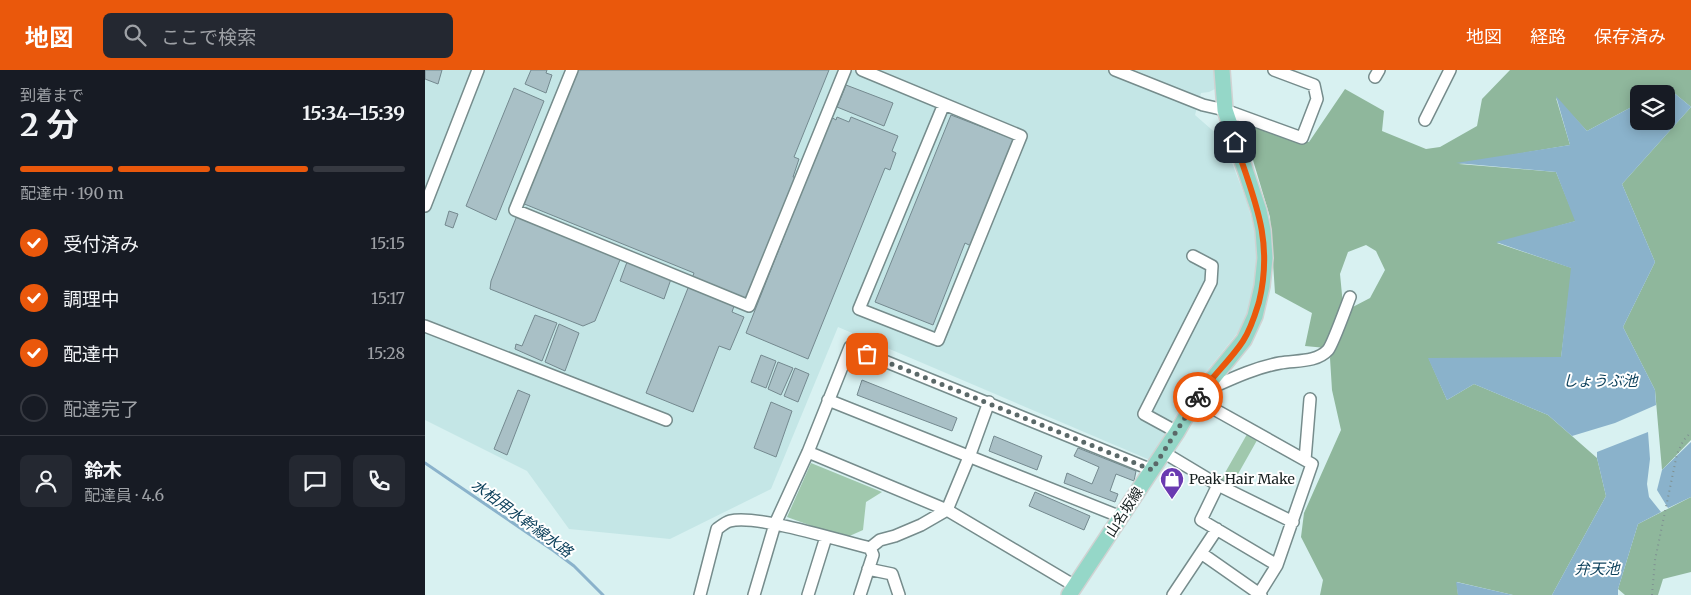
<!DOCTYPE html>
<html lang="ja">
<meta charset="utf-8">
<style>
:root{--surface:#171b24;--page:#242831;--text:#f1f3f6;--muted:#9ea1a6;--line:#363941;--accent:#ea580c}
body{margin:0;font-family:Merriweather,"Noto Sans JP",serif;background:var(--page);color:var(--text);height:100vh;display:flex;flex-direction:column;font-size:19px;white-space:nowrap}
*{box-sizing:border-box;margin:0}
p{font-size:16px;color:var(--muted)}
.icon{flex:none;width:28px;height:28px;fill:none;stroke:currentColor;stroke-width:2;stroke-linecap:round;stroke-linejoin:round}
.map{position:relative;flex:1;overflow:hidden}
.details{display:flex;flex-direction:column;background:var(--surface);width:425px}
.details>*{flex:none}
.buttons{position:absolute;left:1205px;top:15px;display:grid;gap:10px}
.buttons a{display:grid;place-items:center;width:45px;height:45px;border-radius:8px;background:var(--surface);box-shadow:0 2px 12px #0003;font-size:25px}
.pin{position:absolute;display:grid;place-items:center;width:42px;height:42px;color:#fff;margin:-21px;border-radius:10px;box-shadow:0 2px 8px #0006}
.courier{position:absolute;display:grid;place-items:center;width:50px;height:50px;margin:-25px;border:4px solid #ea580c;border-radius:50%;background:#fff;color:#222;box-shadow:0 1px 6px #0007}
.overview em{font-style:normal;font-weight:700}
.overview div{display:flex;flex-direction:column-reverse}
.overview{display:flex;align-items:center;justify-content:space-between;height:85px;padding:0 20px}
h1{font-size:32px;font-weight:700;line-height:38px}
.bar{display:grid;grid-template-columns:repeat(4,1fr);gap:8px 5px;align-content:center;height:60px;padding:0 20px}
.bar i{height:6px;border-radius:4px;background:var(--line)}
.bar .current{background:var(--accent)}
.bar p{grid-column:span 4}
.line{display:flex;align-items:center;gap:12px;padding:0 20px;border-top:1px solid var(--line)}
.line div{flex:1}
.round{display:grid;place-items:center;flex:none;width:52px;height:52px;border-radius:8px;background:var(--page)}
ol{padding:0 20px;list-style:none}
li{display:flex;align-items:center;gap:15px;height:55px}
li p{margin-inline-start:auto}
li .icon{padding:5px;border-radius:50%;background:var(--accent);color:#fff;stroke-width:4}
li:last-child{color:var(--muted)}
li i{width:28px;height:28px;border:2px solid var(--line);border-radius:50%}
header{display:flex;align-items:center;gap:30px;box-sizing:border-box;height:70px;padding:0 25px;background:var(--accent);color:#fff}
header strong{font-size:24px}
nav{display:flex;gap:28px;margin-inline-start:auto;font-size:18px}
.search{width:350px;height:45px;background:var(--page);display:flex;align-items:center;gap:12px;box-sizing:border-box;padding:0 18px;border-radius:8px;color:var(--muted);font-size:19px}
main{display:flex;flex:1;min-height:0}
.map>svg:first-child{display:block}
.built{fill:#c4e6e6}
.green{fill:#a0c8ad}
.forest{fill:#8fb79c}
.water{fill:#8ab2cb}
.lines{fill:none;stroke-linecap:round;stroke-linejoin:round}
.stream{stroke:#8ab2cb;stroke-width:3}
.building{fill:#a9c0c6;stroke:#74898f}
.minor-casing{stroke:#768c8c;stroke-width:14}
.major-casing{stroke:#d0d2d2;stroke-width:18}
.path{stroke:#7f9191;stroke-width:2;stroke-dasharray:1 4;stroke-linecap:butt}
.minor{stroke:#fff;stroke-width:11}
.major{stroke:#95d7c8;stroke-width:15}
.done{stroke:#5a6868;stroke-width:5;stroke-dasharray:0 9}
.route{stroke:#ea580c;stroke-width:6}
.labels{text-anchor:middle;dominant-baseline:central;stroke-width:4;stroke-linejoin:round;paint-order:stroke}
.poi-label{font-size:14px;fill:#161f1f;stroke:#fff;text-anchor:start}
.street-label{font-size:14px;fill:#161f1f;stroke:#fff}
.water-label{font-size:15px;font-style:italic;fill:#0b3f5a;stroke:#fff}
</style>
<header>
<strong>地図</strong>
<div class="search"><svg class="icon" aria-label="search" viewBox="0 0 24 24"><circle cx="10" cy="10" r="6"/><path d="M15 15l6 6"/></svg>ここで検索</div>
<nav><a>地図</a><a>経路</a><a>保存済み</a></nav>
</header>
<main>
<section class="details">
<div class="overview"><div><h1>2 分</h1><p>到着まで</p></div><em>15:34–15:39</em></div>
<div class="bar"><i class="current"></i><i class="current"></i><i class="current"></i><i></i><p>配達中 · 190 m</p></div>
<ol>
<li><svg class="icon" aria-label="check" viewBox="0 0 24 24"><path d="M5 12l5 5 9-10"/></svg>受付済み<p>15:15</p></li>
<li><svg class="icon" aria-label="check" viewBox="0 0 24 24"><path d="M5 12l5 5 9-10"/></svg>調理中<p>15:17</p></li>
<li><svg class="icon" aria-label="check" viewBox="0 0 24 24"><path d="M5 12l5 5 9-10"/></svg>配達中<p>15:28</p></li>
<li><i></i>配達完了</li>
</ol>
<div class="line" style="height:90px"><a class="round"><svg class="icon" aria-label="person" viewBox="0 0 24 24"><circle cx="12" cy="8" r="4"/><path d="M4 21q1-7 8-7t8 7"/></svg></a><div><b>鈴木</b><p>配達員 · 4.6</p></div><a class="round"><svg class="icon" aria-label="chat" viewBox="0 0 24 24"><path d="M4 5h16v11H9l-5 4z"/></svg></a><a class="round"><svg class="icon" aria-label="phone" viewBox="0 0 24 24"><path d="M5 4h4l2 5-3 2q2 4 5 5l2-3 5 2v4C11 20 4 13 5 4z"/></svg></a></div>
</section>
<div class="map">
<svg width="1266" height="525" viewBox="0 0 1266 525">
<rect width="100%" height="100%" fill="#d8f1f1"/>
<path class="built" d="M0,0H792V18L784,22L776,23L770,45L794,66L801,77L822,132L829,158L832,181L831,207L827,229L822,245L815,260L764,323L725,390L413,257L346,419L245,469L144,459L102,401L0,350Z"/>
<path class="green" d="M825,359L835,365L804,420L793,415Z
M386,393L457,422L441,432L438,460L420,468L362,447Z"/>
<path class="forest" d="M1085,0H1266V370L1237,400L1230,320L1198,257L1230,192L1197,114L1266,37L1242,17L1230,24H1214V33L1162,61L1131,28L1145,75L1034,94L1131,102L1151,151L1072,173L1147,198L1136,288L1004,289L1022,330L1049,314L1123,345L1172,388L1181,426L1127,525H1088L1032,512L1033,525H895L898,510L876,467L879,443L916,360L907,320L905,288L922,240L945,228L960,200L951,181L941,175L923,182L915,204L918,235L901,278L880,276L887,243L850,223L845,147L816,50L884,72L920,19L959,41L957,61L1001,79L1015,77L1052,56L1057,29Z
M1266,427V502L1238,509L1233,525H1200L1193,519L1213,454Z"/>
<path class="water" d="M1242,17L1266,37L1197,114L1230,192L1198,257L1230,320L1231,335L1190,353L1147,366L1123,345L1049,314L1022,330L1003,288L1136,287L1146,198L1071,172L1150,151L1131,102L1031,93L1145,75L1131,26L1162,61L1214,33V51H1241V24H1230Z
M1223,362L1225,389L1222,414L1224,427L1236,442L1213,454L1193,519V525H1127L1181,426L1172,388V382Z
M1266,372V427L1243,438L1232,420L1237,400Z
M1031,512L1088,525H1033Z"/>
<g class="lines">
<path class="stream" d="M0,393L129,481L149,496L178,525"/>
</g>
<path class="building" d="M0,0H17L13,14L0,9Z
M106,0H122L121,3L127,5L121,23L100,14Z
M149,0H404L369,87L374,89L368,107L375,109L325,236L311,230L307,242L319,247L305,280L294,276L268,342L221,323L269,203L97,133Z
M421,15L468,33L459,56L412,37Z
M89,18L119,31L71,150L41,136Z
M526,45L591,70L548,177L540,173L508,255L450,232Z
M406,47L411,50L412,47L424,52L426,47L473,66L467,81L471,83L465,100L460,98L383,289L321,263Z
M24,141L33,144L28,158L20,155Z
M93,143L197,185L170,251L158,256L65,219L66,211Z
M202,192L246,209L239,229L195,211Z
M110,245L132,253L117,291L90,279L91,274L97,276Z
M134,254L154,263L140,301L120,292Z
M336,285L351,291L341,318L326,312Z
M353,292L368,298L356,325L343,319Z
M370,298L384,304L373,332L359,326Z
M437,310L532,348L527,361L432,325Z
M93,320L105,325L82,385L69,379Z
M346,332L367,341L351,387L329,378Z
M569,366L617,386L612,400L564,381Z
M653,378L711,401L709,411L691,404L685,421L693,424L690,432L639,413L642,403L667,414L674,397L649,386Z
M610,422L665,446L659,460L604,436Z"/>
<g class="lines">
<g class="minor-casing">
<path id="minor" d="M147,0L90,140L324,236L420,0
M437,0L596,66L513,270L434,239L519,34
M690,0L778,35L800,40L877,68L892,29L889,15L849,0
M950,7L954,0
M1000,50L1025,0
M0,136L53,0
M0,256L241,350
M779,321C804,310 828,298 855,293C870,290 891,293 903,280C908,274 921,237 925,227
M771,329L887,394L852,495L834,524
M403,330L696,447
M752,362L719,344L786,212L787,196L768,186
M383,382L522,440L650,516
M738,382L793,415L868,452
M880,390L885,329
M793,415L776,450L852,495
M445,478L455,470L470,466L496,455L522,440L544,387L564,332
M776,483L836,525
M443,499L467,504L474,525
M275,525L292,459C296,456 301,452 305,451C332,444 415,471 445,478L448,485L435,525
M329,525L350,454L383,382L425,277L727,400
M383,525L401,467
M748,525L792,459"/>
</g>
<g class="major-casing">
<path id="major" d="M644,525L752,362L771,329L819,270L830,246L837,216L840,188L838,160L834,141L800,40L797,0"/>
</g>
<path class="path" d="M1227,525L1230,490L1252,384L1258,371L1266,362"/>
<use href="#minor" class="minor"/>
<use href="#major" class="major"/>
</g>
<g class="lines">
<path class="done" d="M442,284L727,400L773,327"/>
<path class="route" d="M773,327C786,307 805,291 818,271C826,259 830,245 834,232C849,170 829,129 810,72"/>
</g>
<defs>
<g id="shop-pin" transform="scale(1.25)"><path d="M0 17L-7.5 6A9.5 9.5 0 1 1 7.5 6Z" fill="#6a3ab1" stroke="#fff"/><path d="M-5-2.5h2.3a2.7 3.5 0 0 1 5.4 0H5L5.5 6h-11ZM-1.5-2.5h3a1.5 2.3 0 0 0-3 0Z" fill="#fff"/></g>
</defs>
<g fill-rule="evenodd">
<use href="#shop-pin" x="747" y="409"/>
</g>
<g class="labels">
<g class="poi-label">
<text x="764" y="409">Peak Hair Make</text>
</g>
<g class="street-label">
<text transform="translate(699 442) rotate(-57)">山名坂線</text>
</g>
<g class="water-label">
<text x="1175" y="310">しょうぶ池</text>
<text transform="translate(97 448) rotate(36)">水柏用水幹線水路</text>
<text x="1172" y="498">弁天池</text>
</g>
</g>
</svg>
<div class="buttons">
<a><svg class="icon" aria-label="layers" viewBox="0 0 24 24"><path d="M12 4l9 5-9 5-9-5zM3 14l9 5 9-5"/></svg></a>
</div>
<div class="pin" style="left:442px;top:284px;background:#ea580c"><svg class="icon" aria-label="bag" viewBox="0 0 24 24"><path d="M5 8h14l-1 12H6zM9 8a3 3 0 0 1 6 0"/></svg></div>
<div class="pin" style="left:810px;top:72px;background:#1f2937"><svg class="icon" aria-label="home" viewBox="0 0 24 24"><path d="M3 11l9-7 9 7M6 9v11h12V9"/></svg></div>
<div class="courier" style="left:773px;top:327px"><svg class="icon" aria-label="bike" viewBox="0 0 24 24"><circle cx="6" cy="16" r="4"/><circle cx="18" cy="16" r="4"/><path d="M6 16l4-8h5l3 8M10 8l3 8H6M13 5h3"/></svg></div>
</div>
</main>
